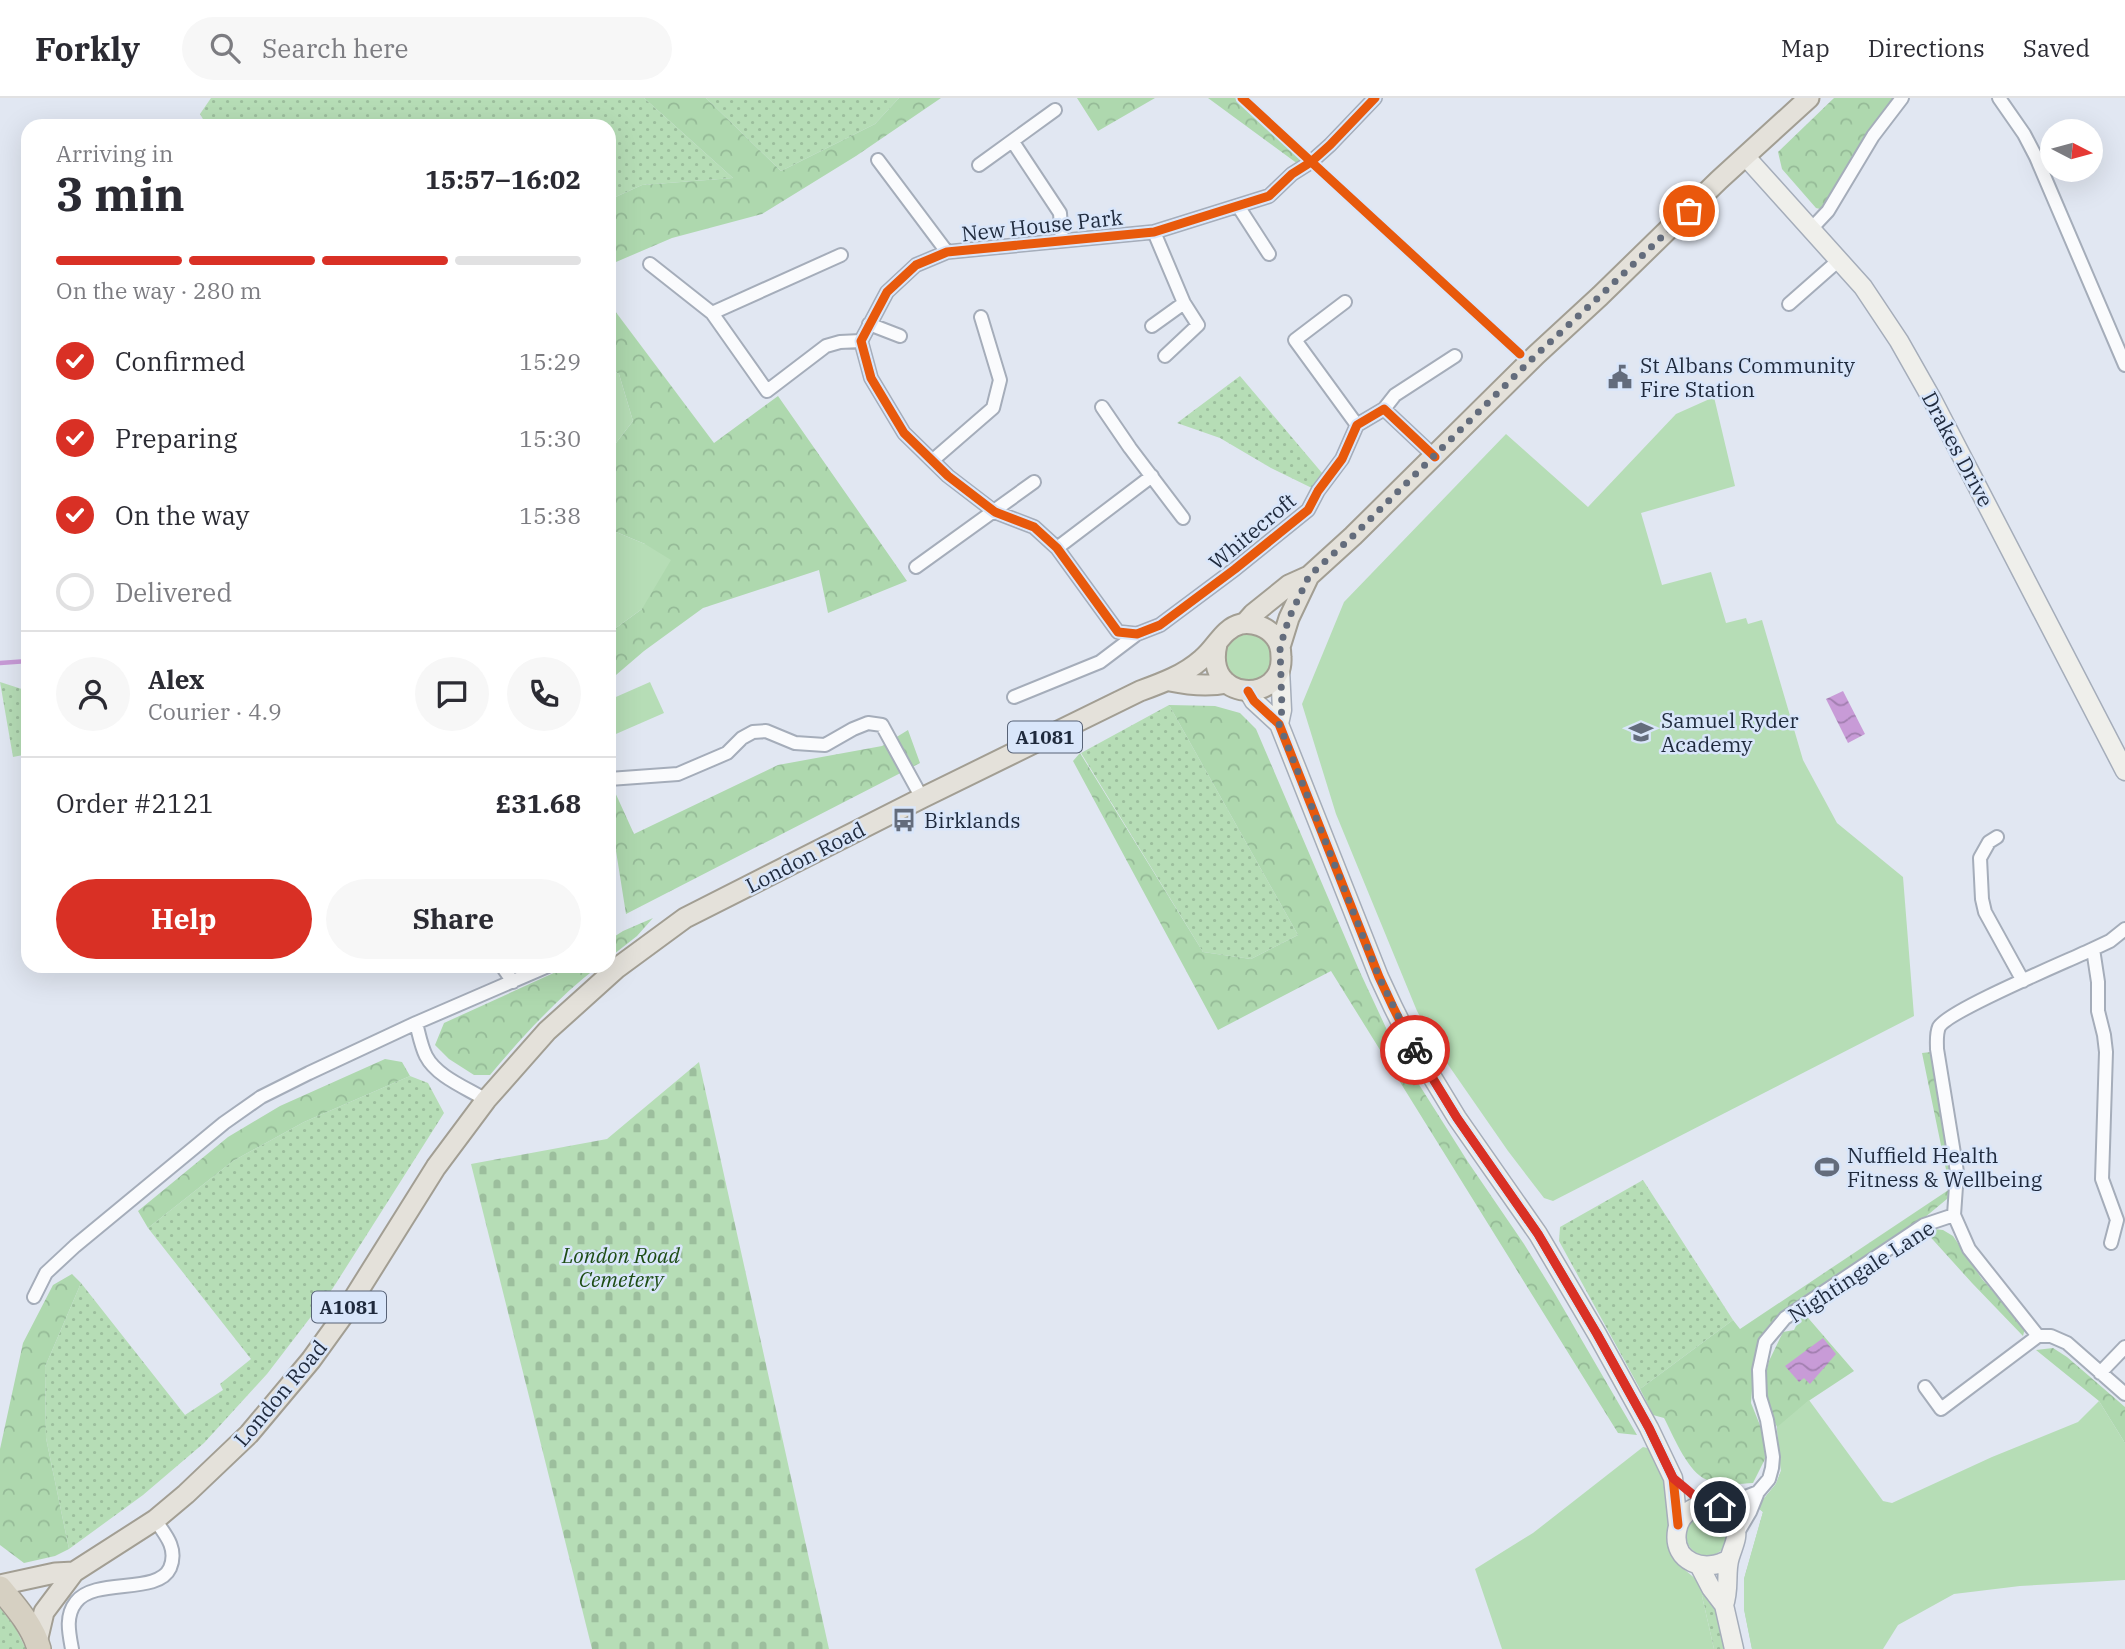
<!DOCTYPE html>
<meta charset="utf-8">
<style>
:root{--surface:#fff;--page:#f7f7f7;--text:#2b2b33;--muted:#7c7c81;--line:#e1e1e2;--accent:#d93025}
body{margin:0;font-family:"IBM Plex Serif",serif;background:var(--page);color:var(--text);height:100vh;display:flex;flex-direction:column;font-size:26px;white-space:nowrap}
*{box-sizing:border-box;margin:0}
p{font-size:23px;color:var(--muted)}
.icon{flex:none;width:38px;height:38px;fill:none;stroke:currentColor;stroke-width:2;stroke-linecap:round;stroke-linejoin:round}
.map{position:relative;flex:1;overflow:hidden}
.details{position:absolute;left:21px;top:21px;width:595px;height:854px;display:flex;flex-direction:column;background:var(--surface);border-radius:21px;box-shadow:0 7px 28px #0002}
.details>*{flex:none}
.needle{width:46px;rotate:96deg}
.fabs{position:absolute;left:2040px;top:21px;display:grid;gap:14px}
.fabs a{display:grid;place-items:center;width:63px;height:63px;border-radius:50%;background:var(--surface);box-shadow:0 7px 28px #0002;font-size:35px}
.pin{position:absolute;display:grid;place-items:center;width:60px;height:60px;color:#fff;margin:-30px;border:4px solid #fff;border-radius:50%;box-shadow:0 2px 7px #0007}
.courier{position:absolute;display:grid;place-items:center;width:70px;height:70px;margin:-35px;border:5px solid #d93025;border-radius:50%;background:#fff;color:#222;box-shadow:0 2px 9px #0007}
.head em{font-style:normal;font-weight:700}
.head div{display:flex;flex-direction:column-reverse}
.head{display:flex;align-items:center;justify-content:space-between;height:119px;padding:0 35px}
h1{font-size:46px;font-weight:700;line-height:52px}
.bar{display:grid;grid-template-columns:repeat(4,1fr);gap:10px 7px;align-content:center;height:84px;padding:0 35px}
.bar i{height:9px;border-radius:5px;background:var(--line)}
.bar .on{background:var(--accent)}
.bar p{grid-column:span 4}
.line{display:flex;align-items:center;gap:18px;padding:0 35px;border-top:2px solid var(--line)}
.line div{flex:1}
.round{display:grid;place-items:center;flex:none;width:74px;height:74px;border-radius:37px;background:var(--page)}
ol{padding:0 35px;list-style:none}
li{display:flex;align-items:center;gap:21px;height:77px}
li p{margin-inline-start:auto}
li .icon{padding:7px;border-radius:50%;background:var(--accent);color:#fff;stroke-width:4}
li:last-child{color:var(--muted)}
li i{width:38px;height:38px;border:4px solid var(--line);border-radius:50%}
.primary-button{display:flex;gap:14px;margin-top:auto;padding:14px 35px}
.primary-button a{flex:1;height:80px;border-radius:42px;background:var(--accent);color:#fff;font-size:28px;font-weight:700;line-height:80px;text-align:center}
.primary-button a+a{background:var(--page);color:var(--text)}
header{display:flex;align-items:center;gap:42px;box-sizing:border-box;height:98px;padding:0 35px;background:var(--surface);border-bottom:2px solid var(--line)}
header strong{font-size:33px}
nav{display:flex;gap:38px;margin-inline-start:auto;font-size:24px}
.search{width:490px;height:63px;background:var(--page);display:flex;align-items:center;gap:18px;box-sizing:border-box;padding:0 24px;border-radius:38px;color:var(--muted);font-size:26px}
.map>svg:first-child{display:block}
.grass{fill:url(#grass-dots)}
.forest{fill:url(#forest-crowns)}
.cemetery{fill:url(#cemetery-stones)}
.green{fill:#b6ddb6}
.water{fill:url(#water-waves)}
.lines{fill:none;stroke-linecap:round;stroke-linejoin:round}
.stream{stroke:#c89bd7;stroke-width:4.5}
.street-casing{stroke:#a5adba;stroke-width:16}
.secondary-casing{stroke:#a5adba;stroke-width:21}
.primary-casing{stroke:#a29e93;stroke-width:23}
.highway-casing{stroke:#a29e93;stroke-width:26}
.street{stroke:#fafbfd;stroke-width:12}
.secondary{stroke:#efefeb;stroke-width:18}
.primary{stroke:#e4e1da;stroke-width:19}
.highway{stroke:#d6d0c2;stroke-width:23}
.cycleway-casing{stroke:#d9e6fa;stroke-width:13}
.cycleway{stroke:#e8590c;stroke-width:9}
.done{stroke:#636c7c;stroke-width:7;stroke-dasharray:0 12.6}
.route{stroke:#d93025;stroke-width:9}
.labels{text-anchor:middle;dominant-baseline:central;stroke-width:5;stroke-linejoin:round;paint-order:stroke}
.shield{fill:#d9e6fa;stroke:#576276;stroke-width:2}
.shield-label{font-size:19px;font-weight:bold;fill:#1f2a3d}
.street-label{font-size:21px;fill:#1f2a3d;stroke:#d9e6fa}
.poi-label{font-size:21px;fill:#1f2a3d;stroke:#d9e6fa;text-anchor:start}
.park-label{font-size:21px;font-style:italic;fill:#1d4d14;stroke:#d9e6fa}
</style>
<header>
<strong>Forkly</strong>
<div class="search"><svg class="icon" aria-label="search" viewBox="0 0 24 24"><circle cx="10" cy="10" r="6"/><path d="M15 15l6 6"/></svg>Search here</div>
<nav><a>Map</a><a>Directions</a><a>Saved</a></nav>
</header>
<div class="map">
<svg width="2125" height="1551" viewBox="0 0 2125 1551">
<defs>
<pattern id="grass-dots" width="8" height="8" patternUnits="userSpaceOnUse" patternTransform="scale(1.75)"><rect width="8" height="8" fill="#b6ddb6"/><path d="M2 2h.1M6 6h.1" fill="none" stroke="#9cbe9d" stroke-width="1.8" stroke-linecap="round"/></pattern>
<pattern id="forest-crowns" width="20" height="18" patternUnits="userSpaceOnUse" patternTransform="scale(1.75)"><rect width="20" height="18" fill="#aed8ae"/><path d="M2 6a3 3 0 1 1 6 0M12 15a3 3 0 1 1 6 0" fill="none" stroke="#95ba97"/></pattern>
<pattern id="cemetery-stones" width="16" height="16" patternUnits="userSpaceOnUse" patternTransform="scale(1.75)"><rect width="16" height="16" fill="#b6ddb6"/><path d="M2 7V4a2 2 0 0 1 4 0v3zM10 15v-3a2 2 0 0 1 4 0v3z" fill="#9cbe9d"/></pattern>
<pattern id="water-waves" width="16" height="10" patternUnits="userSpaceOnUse" patternTransform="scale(1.75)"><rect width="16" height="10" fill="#c89bd7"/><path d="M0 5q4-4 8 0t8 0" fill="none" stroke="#a27fb0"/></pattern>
</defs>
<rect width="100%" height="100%" fill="#e1e7f2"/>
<path class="grass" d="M211,0H644L733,80L642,87L609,102V28H207L200,16Z
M706,0H899L875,26L781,73Z
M1240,278L1328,382L1318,393L1271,370L1220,340L1177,325Z
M0,584L28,593V656L13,659Z
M1169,607L1298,837L1251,861L1203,854L1081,655Z
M410,978L428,985L444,1015L333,1190L267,1276L204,1345L143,1397L69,1451L46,1340L45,1269L81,1185L185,1317L223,1292L220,1286L251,1261L148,1130L233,1063L304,1024Z
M1643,1082L1733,1222L1640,1291L1559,1143L1560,1129Z
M1708,1494L1717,1515L1726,1551H1714L1702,1498Z
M0,1510L15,1529L26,1551H0Z"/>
<path class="forest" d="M644,0H706L781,73L875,26L899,0H941L856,58L762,116L672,140L609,167V102L642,87L733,80Z
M1077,0H1155L1098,33Z
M1208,0H1241L1301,61L1302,69Z
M1834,0H1897C1870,36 1844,71 1824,112L1816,110L1782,71L1778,54Z
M609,205L714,345L778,298L907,483L828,515L819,472L703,510L644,553L609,583V535L642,511L645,446L609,431V354L633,323L619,276L609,270Z
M1169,607L1215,608L1240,615L1256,631L1359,872L1394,947L1468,1064L1524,1146L1555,1196L1637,1337L1618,1335L1331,873L1218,932L1073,663L1080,655L1203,854L1251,861L1298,837Z
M908,632L920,665L626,816L609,709V681L634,736L778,667L882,648Z
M653,820L637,838L609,860V842L623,833Z
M569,868H599C558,899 523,938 490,977H474L449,961L435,947L444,925Z
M1931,954L1955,1082L1953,1096L1924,1120L1779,1219L1761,1243L1754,1265L1751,1305L1764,1337L1765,1361L1753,1385C1738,1386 1717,1388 1703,1380C1686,1370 1673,1337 1664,1320L1653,1317L1640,1291L1733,1222L1740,1231L1950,1091L1922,955Z
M385,961L402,964L410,978L304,1024L233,1063L148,1130L138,1113L228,1039L280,1008Z
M1934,1131L1943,1132L1953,1138L1982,1181L2025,1230L2023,1238L1972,1185L1925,1133Z
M72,1176L81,1185L45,1269L46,1340L69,1451L55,1458L24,1465L0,1447V1351L23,1245L53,1187Z
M1803,1214L1854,1273L1810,1302L1796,1314L1752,1551L1744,1511V1481L1763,1414L1757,1409L1776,1386L1781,1373L1777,1329L1765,1303L1764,1283L1769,1263L1783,1234L1794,1232Z
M2053,1250L2067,1259L2125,1309V1345L2099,1303L2036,1252Z"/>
<path class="cemetery" d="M699,964L829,1551H592L471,1066L607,1041Z"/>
<path class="green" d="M609,270L619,276L633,323L609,354Z
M1714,299L1735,388L1641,415L1662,487L1711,474L1726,525L1746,520L1748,526L1762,522L1803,662L1837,725L1903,779L1914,918L1553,1103L1544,1100L1508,1053L1440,955L1417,913L1336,716L1302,606L1344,504L1506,336L1588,409L1676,316Z
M609,431L645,446L671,462L642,511L609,535Z
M1223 560a24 24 0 1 1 48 0a24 24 0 1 1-48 0Z
M650,584L664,615L609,639V602Z
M1809,1302L1883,1403L1892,1405L1992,1359L2078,1324L2099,1303L2125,1345V1482L2020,1488L1954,1496L1898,1527L1883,1551H1752L1744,1511V1481L1763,1414L1757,1409L1776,1386L1781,1373L1777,1329Z
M1643,1349L1651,1351L1666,1386L1670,1453L1679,1467L1703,1487L1708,1494L1702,1498L1714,1551H1502L1475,1471L1533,1435Z
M1686 1437a21 21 0 1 1 42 0a21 21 0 1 1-42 0Z"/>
<path class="water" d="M1843,593L1865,636L1848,645L1826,601Z
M1823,1240L1836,1256L1810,1286L1804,1280L1799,1284L1785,1268Z"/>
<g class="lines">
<path class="stream" d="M0,565L28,563"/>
<g class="street-casing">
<path id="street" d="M1375,0L1330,47L1311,64L1292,76L1269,98L1154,134L947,154L916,167L887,194L861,243L871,280L904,335L948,378L995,414L1034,429L1057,450L1118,534L1137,536L1160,527L1235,471L1308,412L1318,393L1342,361L1357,327L1384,311L1435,359
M1999,0L2024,36L2036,59L2125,267
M1013,44L1060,115L1062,143
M878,62L947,154
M979,67L1055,12
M1238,108L1269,156
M1812,130L1828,113L1873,38L1902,0
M1154,134L1184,205L1198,227L1165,258
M841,157L712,215L767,293L826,248L840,244L861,243
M650,166L712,215
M1345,204L1295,242L1357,327
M1789,206L1839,162
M869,226L900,238
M1152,228L1184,205
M1102,309L1130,350L1183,420
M1384,311L1395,297L1455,258
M933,362L993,310L1000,282L981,219
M1057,450L1152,378
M916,469L1034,384
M1014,599L1100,564L1137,536
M609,681L678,676L727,655L742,640L753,634L766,633L795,645L825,647L853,631L868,625L882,627L922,700
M1997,739L1989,744L1980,760L1982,801L1985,814L2023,883
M2125,831L2110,843L2093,851C2068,863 1949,912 1939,929C1936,936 1937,944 1937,951L1957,1074L1954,1117L1969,1151L2038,1238H2051L2067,1245L2125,1296
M2093,851L2098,884V913L2104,937L2106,954L2102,1081L2117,1122L2111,1145
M502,868L513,884
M416,925C419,936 421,948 426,958C437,979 467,990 486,1002
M34,1199L46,1175L75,1148L224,1025L261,999L309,975L416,925L548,868
M2100,1275L2125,1249
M1925,1289L1941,1311L2038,1238
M1720,1409L1758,1394
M1737,1436L1750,1414L1758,1394L1769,1381L1772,1370L1773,1359L1767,1322L1760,1299L1759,1272L1765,1244L1785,1220L1924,1127L1954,1117
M72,1551C69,1535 65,1518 76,1504C95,1479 158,1497 170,1470C178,1451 166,1437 155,1422"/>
</g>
<g class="secondary-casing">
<path id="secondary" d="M1746,59L1863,189L1899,243L1933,303L2125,673
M1248,593L1254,603L1279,626L1379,879L1393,909L1409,941L1457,1020L1538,1136L1597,1236L1649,1330L1673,1380L1678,1427
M1279,626L1282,612L1280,571
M1699,1467L1711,1490L1724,1507L1734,1551
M1724,1507C1730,1491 1725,1474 1730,1459C1733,1448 1739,1439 1735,1428C1725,1397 1682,1402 1677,1433C1672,1464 1705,1476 1729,1461"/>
</g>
<g class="primary-casing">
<path id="primary" d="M1245,525L1253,516L1289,487L1309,478L1353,438L1536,257L1600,198L1719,82L1809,0
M1280,549L1289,520L1309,478
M1170,583C1189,587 1207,589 1227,585
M0,1487L55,1475L74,1474
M37,1544L44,1514L74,1474L155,1422L186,1396L249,1336L311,1262L342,1219L436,1069L486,1002L547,933L617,870L685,820L922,700L1140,593C1162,585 1184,577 1202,561C1216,550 1223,530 1241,526C1254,524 1267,529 1275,539C1280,545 1281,551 1281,559C1284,606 1203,605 1217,546"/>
</g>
<g class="highway-casing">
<path id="highway" d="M0,1490C15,1508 33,1528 39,1551"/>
</g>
<use href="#street" class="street"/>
<use href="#secondary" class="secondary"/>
<use href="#primary" class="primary"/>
<use href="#highway" class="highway"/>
<g class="cycleway-casing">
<path id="cycleway" d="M1242,0L1520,256
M1375,0L1330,47L1311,64L1292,76L1269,98L1154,134L947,154L916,167L887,194L861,243L871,280L904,335L948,378L995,414L1034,429L1057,450L1118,534L1137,536L1160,527L1235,471L1308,412L1318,393L1342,361L1357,327L1384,311L1435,359
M1248,593L1254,603L1279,626L1379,879L1393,909L1409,941L1457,1020L1538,1136L1597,1236L1649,1330L1673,1380L1678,1427"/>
</g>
<use href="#cycleway" class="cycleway"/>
</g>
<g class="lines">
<path class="done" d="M1415,952L1379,879L1279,626L1282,612L1280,549L1289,520L1309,478L1353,438L1536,257L1600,198L1689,113"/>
<path class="route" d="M1415,952L1457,1020L1538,1136L1597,1236L1649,1330L1673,1380L1704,1406L1720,1409"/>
</g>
<defs>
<g id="civic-bare" transform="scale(1.89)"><path d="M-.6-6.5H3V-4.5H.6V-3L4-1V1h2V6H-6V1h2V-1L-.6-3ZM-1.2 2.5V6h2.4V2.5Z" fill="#636c7c" stroke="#d9e6fa" stroke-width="2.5" paint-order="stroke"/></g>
<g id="school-bare" transform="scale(1.89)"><path d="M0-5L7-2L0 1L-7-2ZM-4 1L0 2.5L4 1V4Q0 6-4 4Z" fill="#636c7c" stroke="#d9e6fa" stroke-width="2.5" paint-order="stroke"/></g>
<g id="bus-bare" transform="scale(1.89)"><path d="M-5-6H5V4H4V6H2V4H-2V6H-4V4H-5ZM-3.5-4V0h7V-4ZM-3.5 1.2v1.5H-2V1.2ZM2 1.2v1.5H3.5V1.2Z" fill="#636c7c" stroke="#d9e6fa" stroke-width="2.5" paint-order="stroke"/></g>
<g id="stadium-bare" transform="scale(1.89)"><path d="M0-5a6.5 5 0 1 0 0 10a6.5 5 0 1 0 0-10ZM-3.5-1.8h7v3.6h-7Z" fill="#636c7c" stroke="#d9e6fa" stroke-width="2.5" paint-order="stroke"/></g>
</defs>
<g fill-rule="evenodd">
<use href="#civic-bare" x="1620" y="279"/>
<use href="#school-bare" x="1641" y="634"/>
<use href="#bus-bare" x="904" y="722"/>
<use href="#stadium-bare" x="1827" y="1069"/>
</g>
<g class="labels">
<g class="shield">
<rect x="1008" y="623.5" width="74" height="31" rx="5"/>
<rect x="312" y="1193.5" width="74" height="31" rx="5"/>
</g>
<g class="shield-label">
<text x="1045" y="639">A1081</text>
<text x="349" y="1209">A1081</text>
</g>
<g class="street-label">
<text transform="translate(1042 127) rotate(-6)">New House Park</text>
<text transform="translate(1958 351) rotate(62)">Drakes Drive</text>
<text transform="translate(1252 433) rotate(-40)">Whitecroft</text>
<text transform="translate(805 759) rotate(-27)">London Road</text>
<text transform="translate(1861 1173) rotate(-33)">Nightingale Lane</text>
<text transform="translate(280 1295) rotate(-50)">London Road</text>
</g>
<g class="poi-label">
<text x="1640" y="267">St Albans Community<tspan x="1640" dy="24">Fire Station</tspan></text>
<text x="1661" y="622">Samuel Ryder<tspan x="1661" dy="24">Academy</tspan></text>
<text x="924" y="722">Birklands</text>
<text x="1847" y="1057">Nuffield Health<tspan x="1847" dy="24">Fitness &amp; Wellbeing</tspan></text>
</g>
<g class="park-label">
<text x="621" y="1157">London Road<tspan x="621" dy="24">Cemetery</tspan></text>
</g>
</g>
</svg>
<div class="fabs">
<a><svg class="needle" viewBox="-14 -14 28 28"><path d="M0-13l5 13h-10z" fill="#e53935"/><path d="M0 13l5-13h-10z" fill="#7c7c81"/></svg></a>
</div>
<div class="pin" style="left:1689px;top:113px;background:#ea580c"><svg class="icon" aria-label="bag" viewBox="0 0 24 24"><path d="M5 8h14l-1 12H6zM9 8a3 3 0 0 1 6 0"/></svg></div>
<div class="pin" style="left:1720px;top:1409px;background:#1f2937"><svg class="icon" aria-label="home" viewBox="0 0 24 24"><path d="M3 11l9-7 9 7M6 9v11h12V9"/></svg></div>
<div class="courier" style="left:1415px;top:952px"><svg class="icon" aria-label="bike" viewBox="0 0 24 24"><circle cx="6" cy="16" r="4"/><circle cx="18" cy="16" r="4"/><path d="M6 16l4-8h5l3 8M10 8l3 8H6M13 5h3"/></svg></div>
<section class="details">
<div class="head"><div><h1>3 min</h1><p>Arriving in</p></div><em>15:57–16:02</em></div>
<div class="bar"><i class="on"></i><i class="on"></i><i class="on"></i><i></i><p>On the way · 280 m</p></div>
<ol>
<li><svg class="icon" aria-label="check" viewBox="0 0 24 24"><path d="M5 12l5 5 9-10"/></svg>Confirmed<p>15:29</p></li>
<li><svg class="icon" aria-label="check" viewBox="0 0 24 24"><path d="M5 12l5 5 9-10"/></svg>Preparing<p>15:30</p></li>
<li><svg class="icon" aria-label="check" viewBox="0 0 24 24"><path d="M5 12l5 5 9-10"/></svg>On the way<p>15:38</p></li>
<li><i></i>Delivered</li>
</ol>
<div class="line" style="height:126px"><a class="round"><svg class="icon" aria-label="person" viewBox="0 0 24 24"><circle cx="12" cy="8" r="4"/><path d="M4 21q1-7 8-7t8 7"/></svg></a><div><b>Alex</b><p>Courier · 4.9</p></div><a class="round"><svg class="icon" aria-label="chat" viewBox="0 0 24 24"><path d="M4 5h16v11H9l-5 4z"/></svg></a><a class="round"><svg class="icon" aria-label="phone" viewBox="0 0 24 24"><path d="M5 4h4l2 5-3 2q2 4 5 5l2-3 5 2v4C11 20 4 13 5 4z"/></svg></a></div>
<div class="line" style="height:91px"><div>Order #2121</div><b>£31.68</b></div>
<div class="primary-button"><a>Help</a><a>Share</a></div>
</section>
</div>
